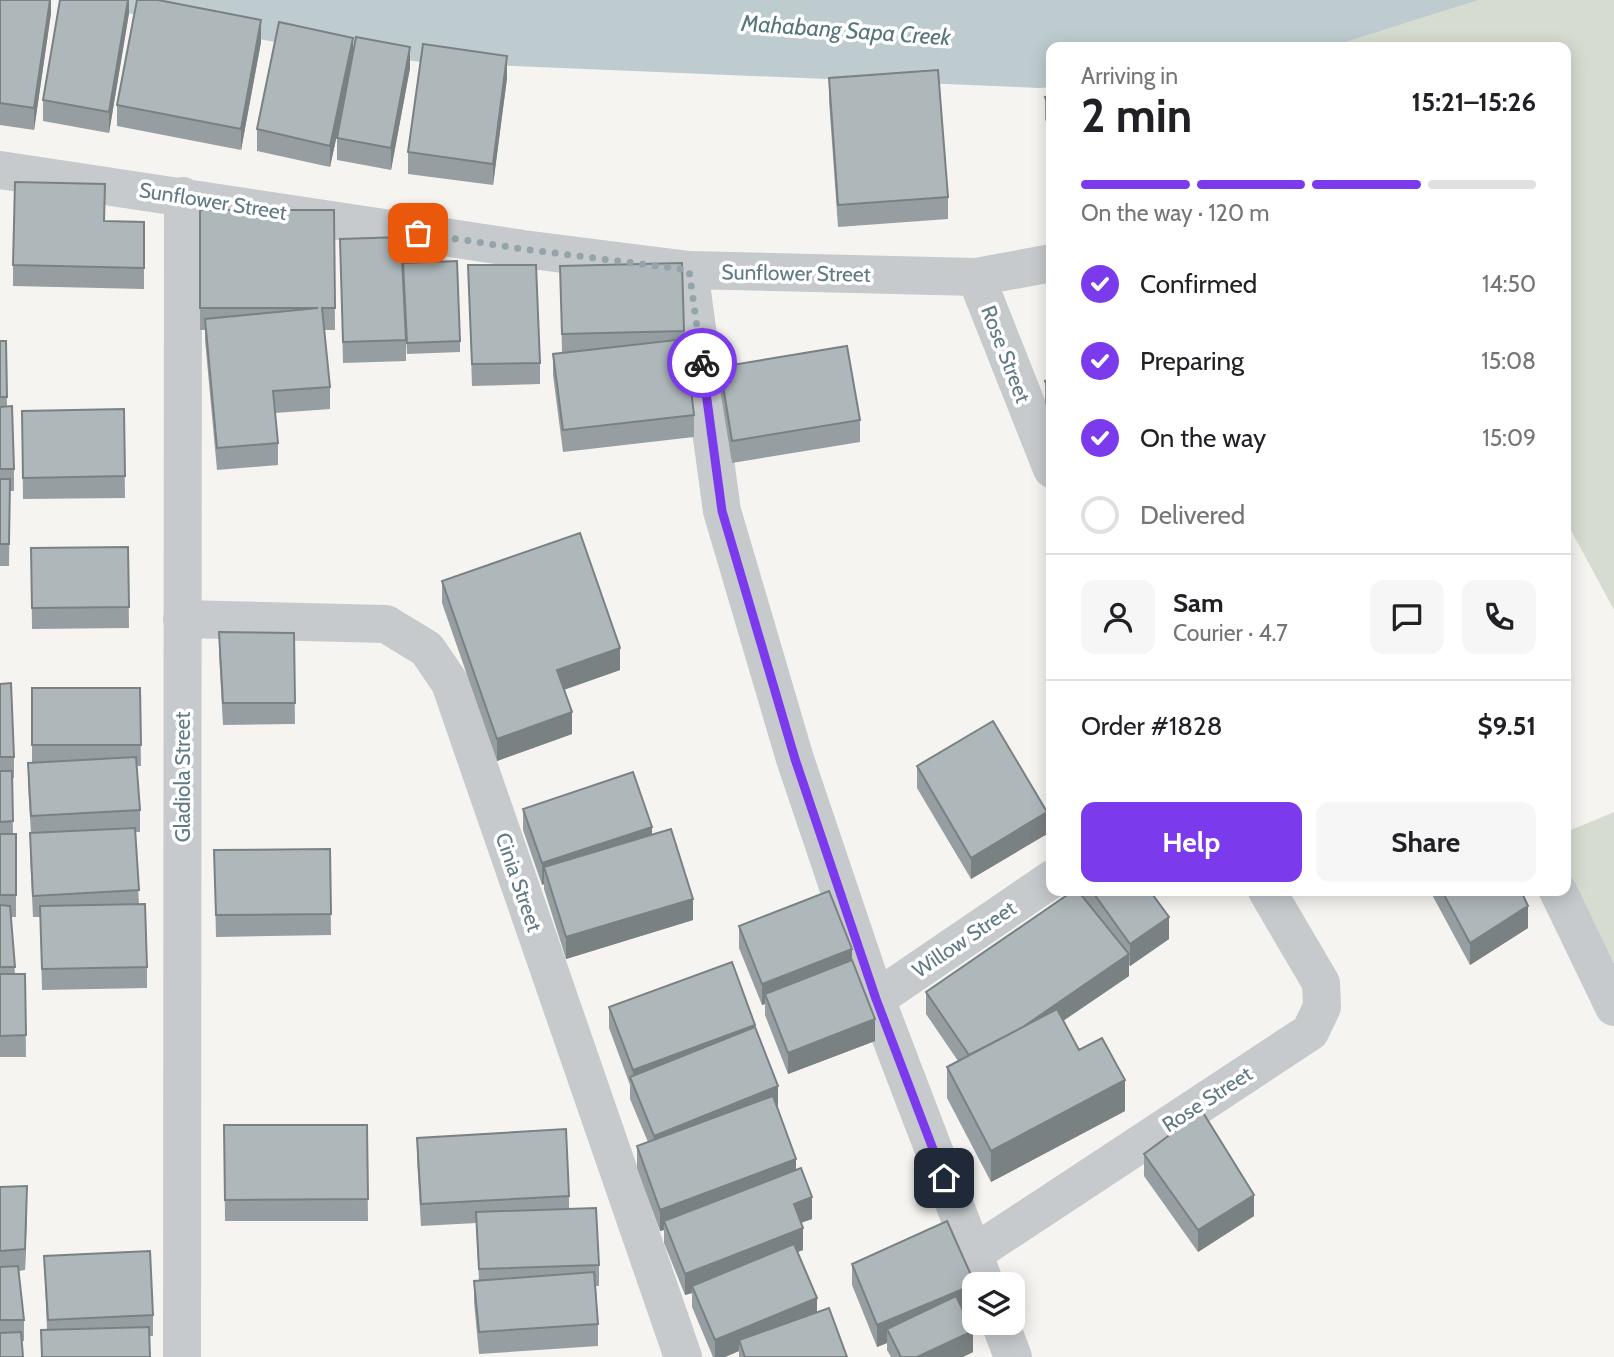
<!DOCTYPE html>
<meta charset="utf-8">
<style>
:root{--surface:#fff;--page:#f6f6f6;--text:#202124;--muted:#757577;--line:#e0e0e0;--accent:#7c3aed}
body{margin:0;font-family:Cabin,sans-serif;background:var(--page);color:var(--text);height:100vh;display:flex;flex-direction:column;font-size:26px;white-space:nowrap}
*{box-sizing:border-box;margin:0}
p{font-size:23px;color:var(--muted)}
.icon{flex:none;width:38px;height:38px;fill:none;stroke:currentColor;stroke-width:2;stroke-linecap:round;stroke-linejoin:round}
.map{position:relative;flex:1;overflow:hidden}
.sheet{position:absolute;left:1046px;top:42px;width:525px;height:854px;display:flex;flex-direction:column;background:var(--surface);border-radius:14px;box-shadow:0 4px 18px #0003}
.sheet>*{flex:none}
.controls{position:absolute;left:962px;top:1272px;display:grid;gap:14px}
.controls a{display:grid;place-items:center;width:63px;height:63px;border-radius:14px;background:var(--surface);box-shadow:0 4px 18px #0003;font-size:35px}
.pin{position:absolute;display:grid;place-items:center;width:60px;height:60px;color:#fff;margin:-30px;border-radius:14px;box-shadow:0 4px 10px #0006}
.courier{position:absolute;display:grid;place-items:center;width:70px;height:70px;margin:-35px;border:5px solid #7c3aed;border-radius:50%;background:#fff;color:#222;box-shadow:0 2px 9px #0007}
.summary em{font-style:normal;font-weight:700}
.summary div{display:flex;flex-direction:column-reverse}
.summary{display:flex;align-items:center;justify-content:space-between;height:119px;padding:0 35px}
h1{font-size:46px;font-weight:700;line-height:52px}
.bar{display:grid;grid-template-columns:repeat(4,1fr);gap:10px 7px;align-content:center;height:84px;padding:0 35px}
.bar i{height:9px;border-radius:5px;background:var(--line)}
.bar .on{background:var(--accent)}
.bar p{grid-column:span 4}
.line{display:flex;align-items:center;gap:18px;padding:0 35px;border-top:2px solid var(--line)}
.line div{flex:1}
.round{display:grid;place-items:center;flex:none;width:74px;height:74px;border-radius:14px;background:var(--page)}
ol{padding:0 35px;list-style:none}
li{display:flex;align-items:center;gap:21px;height:77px}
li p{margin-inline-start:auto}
li .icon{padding:7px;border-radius:50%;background:var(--accent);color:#fff;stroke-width:4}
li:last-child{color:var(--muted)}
li i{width:38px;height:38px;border:4px solid var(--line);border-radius:50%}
.primary-button{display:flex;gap:14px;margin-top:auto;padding:14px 35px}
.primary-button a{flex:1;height:80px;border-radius:14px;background:var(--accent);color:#fff;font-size:28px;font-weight:700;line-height:80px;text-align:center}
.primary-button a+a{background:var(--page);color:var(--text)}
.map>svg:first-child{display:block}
.green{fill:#d6ddd0}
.water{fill:#beccd0}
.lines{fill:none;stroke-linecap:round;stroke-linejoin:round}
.minor{stroke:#c6cacc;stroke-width:38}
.wall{fill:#969ea1}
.shaded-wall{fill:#7a8183}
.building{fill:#aeb8bb;stroke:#7a8183;stroke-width:2}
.done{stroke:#94a4aa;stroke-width:7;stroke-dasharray:0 12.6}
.route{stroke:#7c3aed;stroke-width:9}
.labels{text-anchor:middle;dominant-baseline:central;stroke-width:7;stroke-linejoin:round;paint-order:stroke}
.street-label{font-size:21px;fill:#607984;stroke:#fff}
.water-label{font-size:23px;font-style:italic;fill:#57767b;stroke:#fff}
</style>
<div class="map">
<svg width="1614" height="1357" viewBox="0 0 1614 1357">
<rect width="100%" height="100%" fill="#f5f4f0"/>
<path class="green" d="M1479,0H1614V610L1566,521V47H1330Z
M1614,812V963L1566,867V832Z"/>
<path class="water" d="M60,0H1479L1330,47H1052V87L1039,88L421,62L280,43Z"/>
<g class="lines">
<path class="minor" d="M0,170L523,249L689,270L976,277L1052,263
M689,270L722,511L795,759L876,999L985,1284
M976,277L1052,469
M182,619L386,624L427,649L450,683L683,1357
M1558,891L1614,1007
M876,999L1052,879
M973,1254L1310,1032L1322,1007L1321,983L1267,891
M1000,1323L1013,1357
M182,1357L183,196"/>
</g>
<path class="wall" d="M0,0H51V13L34,130L0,125Z
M129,0V13L109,133L43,121V100Z
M261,42L241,150L117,126V105Z
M353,52L410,68L391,170L337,160V138L341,116L330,167L257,151V129Z
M507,78L493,185L408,174V152Z
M829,78L948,197V219L838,227L829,100Z
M1052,95V139L1045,119V97Z
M200,210H334L335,330H324L330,387V409L275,413L278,443V465L217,470L205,340V330H200Z
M144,222V289L13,286V265Z
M340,239L406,340V361L343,363Z
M682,263L684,339L694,415V437L563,452L553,375V354L562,353L560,266Z
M468,265L540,363V384L472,386Z
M403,274L460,341V352L407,354Z
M0,341H6L7,407L14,469V491H10L9,566H0Z
M720,367L860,420V442L732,463L720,389Z
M1052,378V418L1045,403V381Z
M124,409L125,498L23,499L22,411Z
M128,547L129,628L32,629L31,548Z
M442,581L620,670L564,690L572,734L497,761L442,603Z
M219,632L294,633L295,724L223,725L219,653Z
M0,684L14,757V778H12L13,834H16V917H11L15,974H25L26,1057H0Z
M32,688H140L141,766H137L140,810V832H135L139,904L147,967V988L42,990L40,917H33L30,855V833H31L28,785V763H32Z
M917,766L1047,834L971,879L917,788Z
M523,809L652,835L693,920L566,959L544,889V884L542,885L523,830Z
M330,849L331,935L216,937L214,850Z
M1081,891H1150L1169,939L1130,966L1129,965V976L1063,1021L1079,1050L1125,1111L991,1182L947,1098V1067L958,1061L926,1014V992L1081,894Z
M1430,891H1521L1528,928L1470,965Z
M739,926L852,960L875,1041L788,1074L765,1015V1004L762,1005L739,948Z
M609,1007L755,1028L778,1107L777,1108L812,1219L801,1223L803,1250L797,1252L817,1312L847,1357H739V1351L725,1357H713L692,1307V1293L685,1295L664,1243V1230L660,1231L637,1168V1146L648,1142L630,1099V1085L609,1028Z
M224,1125H367L368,1221H225Z
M417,1138L569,1196V1209L599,1265V1286H596L598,1324V1346L479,1354L474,1302V1281L479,1280L476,1223L421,1226L417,1160Z
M1144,1154L1254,1216L1198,1252L1144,1176Z
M0,1187L27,1208L25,1270L19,1271L24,1320V1341H22L0,1357Z
M44,1256L153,1315V1336H149L150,1357H41V1330H47Z
M852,1264L975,1284L963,1311L973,1352L963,1357H891L887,1350V1343L877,1347L852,1285Z"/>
<path class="shaded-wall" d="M50,0H51V13L34,130V108Z
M128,0H129V13L109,133V112Z
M261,20V42L241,150V129Z
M353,38V60L330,167V146Z
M410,47V68L391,170V148Z
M507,56V78L493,185V164Z
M620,648V670L557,692V670Z
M572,712V734L497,761V739Z
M1047,812V834L971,879V858Z
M652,827V849L544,867V884L542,885V863Z
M693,899V920L566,959V937Z
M1528,906V928L1470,965V943Z
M1169,917V939L1130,966V944Z
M852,949V970L765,994V1004L762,1005V984Z
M1129,954V976L973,1082V1060Z
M875,1019V1041L788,1074V1053Z
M755,1025V1047L633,1083V1070Z
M1125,1080V1111L991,1182V1151Z
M778,1086V1107L654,1157V1136Z
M796,1159V1181L664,1221V1230L660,1231V1210Z
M27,1186V1208L25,1270V1249Z
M1254,1195V1216L1198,1252V1230Z
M812,1197V1219L794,1225V1204Z
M803,1228V1250L694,1292L692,1286V1293L685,1295V1274Z
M975,1284V1306L893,1340L887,1329V1343L877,1347V1325Z
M817,1298V1319L739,1340V1351L725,1357H715V1340Z
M973,1331V1352L963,1357H917Z"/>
<path class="building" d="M0,0H50L34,108L0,103Z
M60,0H128L109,112L43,100Z
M137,0H158L261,20L241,129L117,105Z
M279,22L353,38L330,146L257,129Z
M356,37L410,47L391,148L337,138Z
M423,44L507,56L493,164L408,152Z
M938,70L948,197L838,205L829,78Z
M1052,95V118L1045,97Z
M15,182L105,184L104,221L144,222V268L13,265Z
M200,210H334L335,308H322L330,387L273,391L278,443L217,448L205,319L318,308H200Z
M401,237L406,340L343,342L340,239Z
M457,261L460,341L407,343L403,263Z
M682,263L684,331L562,334L560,266Z
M468,265H536L540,363L472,364Z
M685,339L694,415L563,430L553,354Z
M0,341H6L7,397H0Z
M847,346L860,420L732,441L720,367Z
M1052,378V397L1045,381Z
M12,406L14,469H0V407Z
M124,409L125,476L23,478L22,411Z
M0,479H10L9,544H0Z
M580,533L620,648L557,670L572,712L497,739L442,581Z
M128,547L129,607L32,608L31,548Z
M219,632L294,633L295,703H223Z
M11,683L14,757H0V684Z
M32,688H140L141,745H32Z
M993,721L1047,812L971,858L917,766Z
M136,757L140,810L31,816L28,763Z
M0,771H12L13,821L0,822Z
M633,772L652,827L542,863L523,809Z
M135,828L139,890L33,896L30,833Z
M671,829L693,899L566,937L544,867Z
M0,834H16V895H0Z
M330,849L331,914L216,915L214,850Z
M829,891L852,949L762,984L739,926Z
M1073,891H1078L1129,954L1023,1027L969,1055L926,992Z
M1092,891H1150L1169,917L1130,944Z
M1442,891H1521L1528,906L1470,943Z
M145,904L147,967L42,969L40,906Z
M0,905L10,906L15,967H0Z
M852,960L875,1019L788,1053L765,994Z
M732,962L755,1025L633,1070L609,1007Z
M0,974H25L26,1035L0,1036Z
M1057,1009L1079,1050L1102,1038L1125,1080L991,1151L947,1067Z
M755,1027L778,1086L654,1136L630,1077Z
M773,1096L796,1159L660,1210L637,1146Z
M1202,1111L1254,1195L1198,1230L1144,1154Z
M224,1125H367L368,1199L225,1200Z
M566,1129L569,1196L421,1204L417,1138Z
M801,1168L812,1197L794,1204L803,1228L685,1274L664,1221Z
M27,1186L25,1249L0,1251V1187Z
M596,1208L599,1265L479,1269L476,1212Z
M947,1221L975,1284L877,1325L852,1264Z
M794,1244L817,1298L715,1340L692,1286Z
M150,1251L153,1315L48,1320L44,1256Z
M18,1266L24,1320H0V1267Z
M594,1272L598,1324L479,1332L474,1281Z
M956,1296L973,1331L917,1357H901L887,1329Z
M829,1308L847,1357H745L739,1340Z
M149,1327L150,1357H42L41,1330Z
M21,1332L23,1357H0V1333Z"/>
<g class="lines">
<path class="done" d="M418,233L523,249L689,270L702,363"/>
<path class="route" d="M702,363L722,511L795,759L876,999L944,1178"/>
</g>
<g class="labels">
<g class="street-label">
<text transform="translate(213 201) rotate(9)">Sunflower Street</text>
<text transform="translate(796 273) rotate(1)">Sunflower Street</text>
<text transform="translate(1006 354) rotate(69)">Rose Street</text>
<text transform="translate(182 777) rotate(-90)">Gladiola Street</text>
<text transform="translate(519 882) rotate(71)">Cinia Street</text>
<text transform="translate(964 939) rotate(-34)">Willow Street</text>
<text transform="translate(1207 1099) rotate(-33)">Rose Street</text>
</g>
<g class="water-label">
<text transform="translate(846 30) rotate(4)">Mahabang Sapa Creek</text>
</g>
</g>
</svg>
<div class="controls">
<a><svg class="icon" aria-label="layers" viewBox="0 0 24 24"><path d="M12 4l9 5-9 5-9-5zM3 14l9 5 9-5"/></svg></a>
</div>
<div class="pin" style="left:418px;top:233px;background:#ea580c"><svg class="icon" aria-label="bag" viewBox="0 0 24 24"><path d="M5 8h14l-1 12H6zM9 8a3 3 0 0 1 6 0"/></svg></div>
<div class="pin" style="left:944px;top:1178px;background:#1f2937"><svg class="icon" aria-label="home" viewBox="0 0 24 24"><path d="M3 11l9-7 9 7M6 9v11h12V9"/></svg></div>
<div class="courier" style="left:702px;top:363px"><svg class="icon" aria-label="bike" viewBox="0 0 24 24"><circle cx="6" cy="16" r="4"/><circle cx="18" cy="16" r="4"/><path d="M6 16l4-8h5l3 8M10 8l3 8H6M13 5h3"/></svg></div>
<section class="sheet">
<div class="summary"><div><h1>2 min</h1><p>Arriving in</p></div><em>15:21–15:26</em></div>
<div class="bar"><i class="on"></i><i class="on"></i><i class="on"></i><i></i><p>On the way · 120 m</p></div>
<ol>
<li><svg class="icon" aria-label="check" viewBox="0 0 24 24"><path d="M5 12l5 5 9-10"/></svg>Confirmed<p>14:50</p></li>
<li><svg class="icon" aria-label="check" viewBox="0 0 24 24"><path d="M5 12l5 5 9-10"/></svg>Preparing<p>15:08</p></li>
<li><svg class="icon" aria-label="check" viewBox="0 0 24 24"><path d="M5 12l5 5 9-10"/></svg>On the way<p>15:09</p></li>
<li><i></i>Delivered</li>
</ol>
<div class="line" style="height:126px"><a class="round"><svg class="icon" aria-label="person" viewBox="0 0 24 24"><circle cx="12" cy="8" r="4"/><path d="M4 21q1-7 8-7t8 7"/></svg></a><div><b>Sam</b><p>Courier · 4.7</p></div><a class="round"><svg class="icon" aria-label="chat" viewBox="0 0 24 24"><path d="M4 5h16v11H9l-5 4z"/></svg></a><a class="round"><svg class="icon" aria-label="phone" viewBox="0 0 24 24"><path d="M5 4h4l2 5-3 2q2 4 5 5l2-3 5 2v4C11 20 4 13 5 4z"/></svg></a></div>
<div class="line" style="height:91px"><div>Order #1828</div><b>$9.51</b></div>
<div class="primary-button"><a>Help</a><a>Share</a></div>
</section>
</div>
